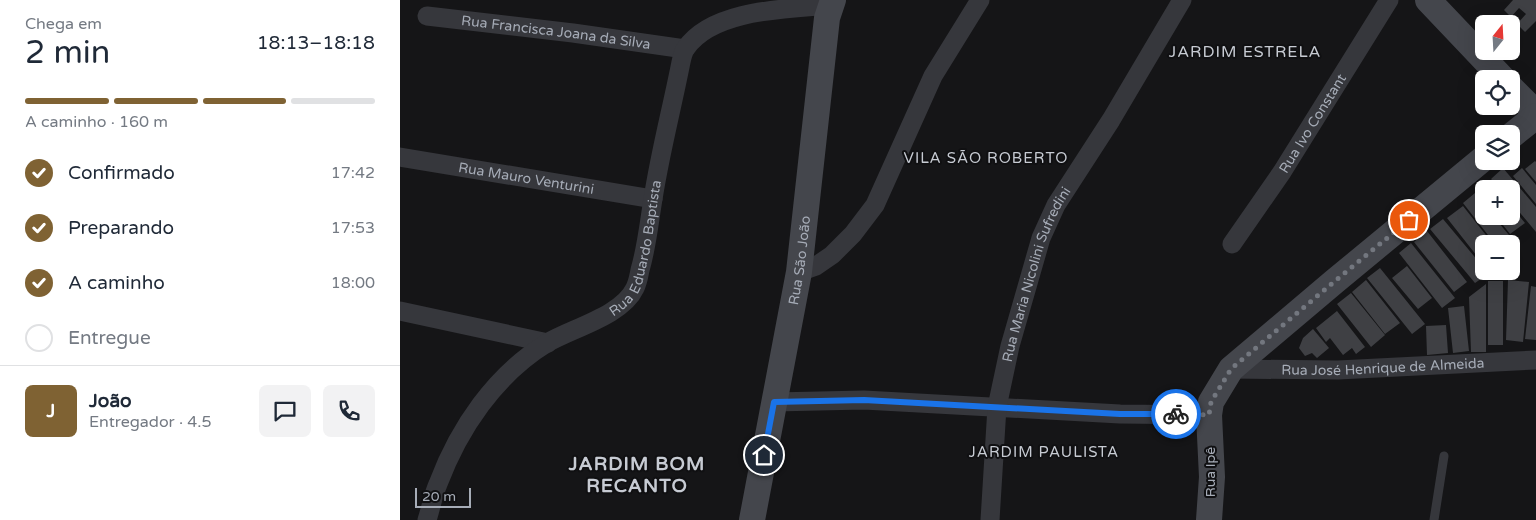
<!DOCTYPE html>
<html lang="pt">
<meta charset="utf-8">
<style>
:root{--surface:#fff;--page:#f2f2f3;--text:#1f2937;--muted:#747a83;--line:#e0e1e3;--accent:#7f6233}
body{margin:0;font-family:"Varela Round",sans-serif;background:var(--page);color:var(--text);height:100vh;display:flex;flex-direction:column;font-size:19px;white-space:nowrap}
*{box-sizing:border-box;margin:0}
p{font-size:16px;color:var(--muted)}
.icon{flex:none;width:28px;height:28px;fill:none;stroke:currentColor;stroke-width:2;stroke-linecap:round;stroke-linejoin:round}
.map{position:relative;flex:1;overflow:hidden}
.sheet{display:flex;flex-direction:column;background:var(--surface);width:400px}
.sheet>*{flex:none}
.needle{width:32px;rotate:18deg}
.buttons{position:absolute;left:1075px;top:15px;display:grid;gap:10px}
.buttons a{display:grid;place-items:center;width:45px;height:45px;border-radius:8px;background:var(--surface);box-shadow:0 5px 20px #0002;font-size:25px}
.scale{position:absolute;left:15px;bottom:12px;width:56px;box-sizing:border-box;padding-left:5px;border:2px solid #a6acb7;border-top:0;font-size:14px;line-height:18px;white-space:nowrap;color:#a6acb7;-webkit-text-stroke:4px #101012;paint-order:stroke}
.pin{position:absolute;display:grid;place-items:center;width:42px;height:42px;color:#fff;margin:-21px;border:2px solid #fff;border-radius:50%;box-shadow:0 1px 5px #0007}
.courier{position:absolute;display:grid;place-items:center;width:50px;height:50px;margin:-25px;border:4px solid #1a73e8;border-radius:50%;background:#fff;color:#222;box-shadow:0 1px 6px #0007}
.overview em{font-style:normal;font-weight:600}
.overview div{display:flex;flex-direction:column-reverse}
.overview{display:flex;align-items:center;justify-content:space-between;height:85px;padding:0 25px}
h1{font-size:32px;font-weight:600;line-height:38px}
.bar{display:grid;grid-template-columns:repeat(4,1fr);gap:8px 5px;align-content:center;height:60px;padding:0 25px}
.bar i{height:6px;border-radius:4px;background:var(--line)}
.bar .on{background:var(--accent)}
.bar p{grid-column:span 4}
.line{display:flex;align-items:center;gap:12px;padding:0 25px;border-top:1px solid var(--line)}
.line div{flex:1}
.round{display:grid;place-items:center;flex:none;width:52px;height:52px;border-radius:8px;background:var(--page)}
ol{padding:0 25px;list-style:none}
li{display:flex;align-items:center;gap:15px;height:55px}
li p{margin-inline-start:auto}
li .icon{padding:5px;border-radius:50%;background:var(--accent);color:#fff;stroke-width:4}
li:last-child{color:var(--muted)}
li i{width:28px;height:28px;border:2px solid var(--line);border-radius:50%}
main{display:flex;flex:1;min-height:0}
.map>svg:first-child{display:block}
.building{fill:#3f4044}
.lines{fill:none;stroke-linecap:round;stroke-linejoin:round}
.lane{stroke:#36373c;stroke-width:9}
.street{stroke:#36373c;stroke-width:19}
.secondary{stroke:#44464c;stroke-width:26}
.done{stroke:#73777f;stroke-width:5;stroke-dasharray:0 9}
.route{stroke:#1a73e8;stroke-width:6}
.labels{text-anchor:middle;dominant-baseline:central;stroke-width:4;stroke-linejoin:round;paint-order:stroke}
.street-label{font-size:14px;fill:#a6acb7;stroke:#101012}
.neighbourhood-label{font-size:15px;letter-spacing:1px;fill:#c7cbd3;stroke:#101012}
.quarter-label{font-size:16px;letter-spacing:1px;fill:#c7cbd3;stroke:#101012}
.district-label{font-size:19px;font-weight:bold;letter-spacing:1px;fill:#c7cbd3;stroke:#101012}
</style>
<main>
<section class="sheet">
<div class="overview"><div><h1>2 min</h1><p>Chega em</p></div><em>18:13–18:18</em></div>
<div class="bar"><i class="on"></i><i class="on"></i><i class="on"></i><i></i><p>A caminho · 160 m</p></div>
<ol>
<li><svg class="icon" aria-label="check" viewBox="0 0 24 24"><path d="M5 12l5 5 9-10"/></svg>Confirmado<p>17:42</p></li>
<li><svg class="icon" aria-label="check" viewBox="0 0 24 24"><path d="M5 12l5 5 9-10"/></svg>Preparando<p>17:53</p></li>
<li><svg class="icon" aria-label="check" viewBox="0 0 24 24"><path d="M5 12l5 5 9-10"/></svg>A caminho<p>18:00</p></li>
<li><i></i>Entregue</li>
</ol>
<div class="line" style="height:90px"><b class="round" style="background:var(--accent);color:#fff">J</b><div><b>João</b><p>Entregador · 4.5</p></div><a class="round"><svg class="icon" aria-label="chat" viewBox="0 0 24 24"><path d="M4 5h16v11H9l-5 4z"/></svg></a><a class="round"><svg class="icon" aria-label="phone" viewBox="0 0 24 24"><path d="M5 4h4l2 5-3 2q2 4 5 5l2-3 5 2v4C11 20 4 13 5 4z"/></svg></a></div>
</section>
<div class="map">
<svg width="1136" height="520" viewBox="0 0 1136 520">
<rect width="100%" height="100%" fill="#151517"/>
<path class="building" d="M1113,0H1136V21L1125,32L1117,24L1126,14L1119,8L1111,17L1104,10Z
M1135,161L1136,162V182L1125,169Z
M1103,168L1136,207V232L1111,202V189H1100L1091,179Z
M1122,168L1136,185V204L1113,176Z
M1091,180L1098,189H1084V201L1076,192Z
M1075,193L1084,204V216H1093L1109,235L1098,244H1095L1063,203Z
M1063,206L1093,244H1084V265L1047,218Z
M1111,206L1125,223L1110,234L1096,216H1111Z
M1043,219L1084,268V271H1086L1088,274L1075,283L1030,229Z
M1027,231L1067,282L1054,292L1014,242Z
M1011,243L1055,298L1042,308L999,253Z
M1007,266L1032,298L1018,309L992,278Z
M980,268L1025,324L1012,334L967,278Z
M966,280L1000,323L985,334L952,292Z
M1108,280L1129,282L1123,342L1106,340Z
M1088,281H1103V345H1088Z
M1086,284V352H1071L1069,297Z
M1131,286L1136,287V340L1125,339Z
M951,293L985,335L971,347L937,304Z
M1064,306L1069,351L1053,353L1048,308Z
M937,311L965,347L956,354L952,348L943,355L930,338L926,342L916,328Z
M1046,325L1048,353L1027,355L1026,326Z
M913,329L929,348L917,358L912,353L905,356L899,348L903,338Z"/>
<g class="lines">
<path class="lane" d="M1034,520L1044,456"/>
<g class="street">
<path id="s1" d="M27,16L173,33L285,49"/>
<path id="s2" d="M0,157L253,199"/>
<path id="s3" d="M832,244L882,172L989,0"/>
<path d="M399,272L416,266L432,255L453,234L475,205L533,76L580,0"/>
<path d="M0,311L148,343"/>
<path id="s4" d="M831,369L938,370L1136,360"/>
<path d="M374,402L464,400L720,414L809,415"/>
<path id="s5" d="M27,520C31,508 33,495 38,484C59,428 95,375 147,343C172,328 222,316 235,288C238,282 239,275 240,270C247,246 249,223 253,199C260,153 272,108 281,62C282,57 283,52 286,48C313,9 387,9 430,5"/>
<path id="s6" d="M590,520L597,407L610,346L641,238L656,205L711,120L782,0"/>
</g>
<g class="secondary">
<path d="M1028,0L1103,79"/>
<path d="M1111,88L1136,113"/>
<path d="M1111,136L1136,116"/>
<path id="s7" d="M352,520L399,272L427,18L433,0"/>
<path d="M809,520L812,477L809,415L811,402L831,369L935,281L1084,158"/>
</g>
</g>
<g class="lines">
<path class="done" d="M776,414L809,415L811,402L831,369L935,281L1009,220"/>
<path class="route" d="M364,455L374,402L464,400L720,414H776"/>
</g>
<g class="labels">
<g class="street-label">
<text stroke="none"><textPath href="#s1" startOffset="130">Rua Francisca Joana da Silva</textPath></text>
<text stroke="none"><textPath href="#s3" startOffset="145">Rua Ivo Constant</textPath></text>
<text stroke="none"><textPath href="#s2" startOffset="128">Rua Mauro Venturini</textPath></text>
<text stroke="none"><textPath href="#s5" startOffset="362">Rua Eduardo Baptista</textPath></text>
<text stroke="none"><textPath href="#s7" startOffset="264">Rua São João</textPath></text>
<text stroke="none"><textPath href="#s6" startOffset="252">Rua Maria Nicolini Sufredini</textPath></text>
<text stroke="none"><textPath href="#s4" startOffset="152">Rua José Henrique de Almeida</textPath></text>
<text transform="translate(810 472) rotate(-90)">Rua Ipê</text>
</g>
<g class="neighbourhood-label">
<text x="586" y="158">VILA SÃO ROBERTO</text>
<text x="644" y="452">JARDIM PAULISTA</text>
</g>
<g class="quarter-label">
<text x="845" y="52">JARDIM ESTRELA</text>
</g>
<g class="district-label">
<text x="237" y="464">JARDIM BOM<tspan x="237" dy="22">RECANTO</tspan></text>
</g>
</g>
</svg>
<div class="buttons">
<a><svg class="needle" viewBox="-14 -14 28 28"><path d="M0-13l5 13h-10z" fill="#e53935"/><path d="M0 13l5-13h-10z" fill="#747a83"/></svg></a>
<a><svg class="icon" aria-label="locate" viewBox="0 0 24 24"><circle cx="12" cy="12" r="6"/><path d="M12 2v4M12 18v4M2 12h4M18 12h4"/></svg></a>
<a><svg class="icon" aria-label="layers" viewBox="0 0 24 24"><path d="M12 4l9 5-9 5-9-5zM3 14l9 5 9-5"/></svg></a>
<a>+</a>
<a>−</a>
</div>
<div class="scale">20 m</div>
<div class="pin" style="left:1009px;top:220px;background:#ea580c"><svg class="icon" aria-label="bag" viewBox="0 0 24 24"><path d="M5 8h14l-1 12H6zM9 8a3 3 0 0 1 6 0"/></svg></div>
<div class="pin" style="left:364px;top:455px;background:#1f2937"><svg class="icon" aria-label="home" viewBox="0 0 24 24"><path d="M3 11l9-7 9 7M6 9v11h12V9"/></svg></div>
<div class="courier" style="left:776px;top:414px"><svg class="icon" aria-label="bike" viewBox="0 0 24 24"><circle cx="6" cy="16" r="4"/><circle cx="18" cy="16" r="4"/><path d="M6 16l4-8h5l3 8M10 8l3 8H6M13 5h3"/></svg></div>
</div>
</main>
